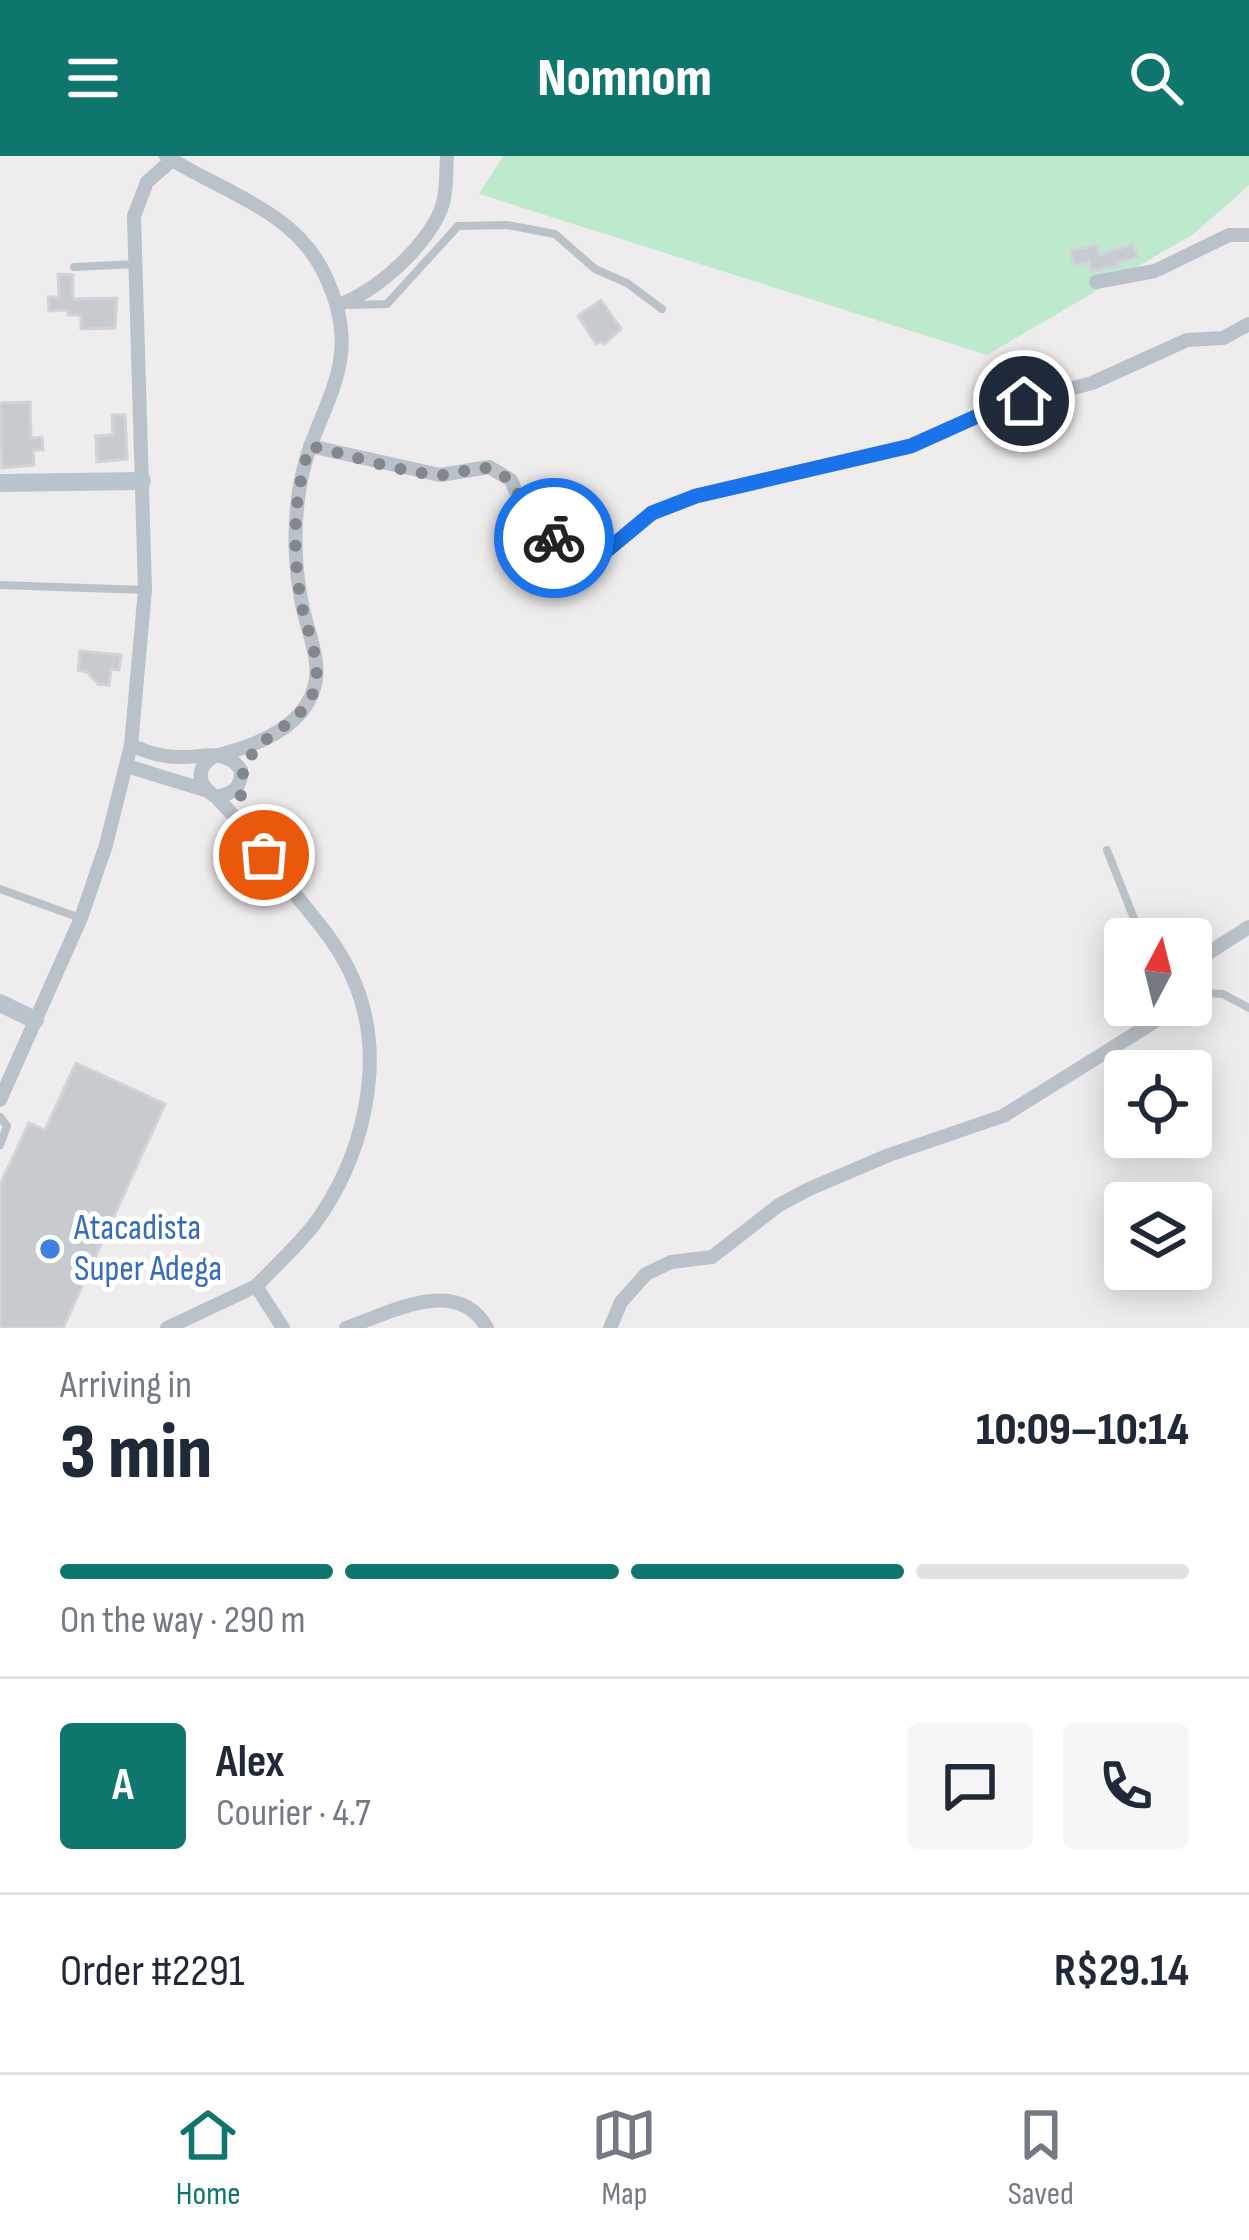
<!DOCTYPE html>
<meta charset="utf-8">
<style>
:root{--surface:#fff;--page:#f6f6f7;--text:#1f2937;--muted:#747a83;--line:#e0e1e3;--accent:#0f766e}
body{margin:0;font-family:"Sofia Sans Condensed",sans-serif;background:var(--page);color:var(--text);height:100vh;display:flex;flex-direction:column;font-size:45px;white-space:nowrap}
*{box-sizing:border-box;margin:0}
p{font-size:39px;color:var(--muted)}
.icon{flex:none;width:66px;height:66px;fill:none;stroke:currentColor;stroke-width:2;stroke-linecap:round;stroke-linejoin:round}
.map{position:relative;height:1172px;overflow:hidden}
.drawer{display:flex;flex-direction:column;background:var(--surface);flex:1}
.drawer>*{flex:none}
.needle{width:78px;rotate:7deg}
.buttons{position:absolute;left:1104px;top:762px;display:grid;gap:24px}
.buttons a{display:grid;place-items:center;width:108px;height:108px;border-radius:12px;background:var(--surface);box-shadow:0 6px 30px #0003;font-size:60px}
.pin{position:absolute;display:grid;place-items:center;width:102px;height:102px;color:#fff;margin:-51px;border:6px solid #fff;border-radius:50%;box-shadow:0 3px 12px #0007}
.courier{position:absolute;display:grid;place-items:center;width:120px;height:120px;margin:-60px;border:9px solid #1a73e8;border-radius:50%;background:#fff;color:#222;box-shadow:0 3px 15px #0007}
.overview em{font-style:normal;font-weight:800}
.overview div{display:flex;flex-direction:column-reverse}
.overview{display:flex;align-items:center;justify-content:space-between;height:204px;padding:0 60px}
h1{font-size:78px;font-weight:800;line-height:90px}
.bar{display:grid;grid-template-columns:repeat(4,1fr);gap:18px 12px;align-content:center;height:144px;padding:0 60px}
.bar i{height:15px;border-radius:9px;background:var(--line)}
.bar .current{background:var(--accent)}
.bar p{grid-column:span 4}
.line{display:flex;align-items:center;gap:30px;padding:0 60px;border-top:3px solid var(--line)}
.line div{flex:1}
.round{display:grid;place-items:center;flex:none;width:126px;height:126px;border-radius:12px;background:var(--page)}
header{display:flex;justify-content:space-between;align-items:center;height:156px;padding:0 60px;background:var(--accent);color:#fff;font-size:54px;font-weight:800}
.dock{display:flex;justify-content:space-around;align-items:center;height:168px;border-top:3px solid var(--line);background:var(--surface);font-size:33px;color:var(--muted)}
.dock a{display:grid;justify-items:center;gap:6px}
.dock .current{color:var(--accent)}
.map>svg:first-child{display:block}
.green{fill:#bdeacc}
.building{fill:#c7cacf;stroke:#d1d3d8;stroke-width:3}
.lines{fill:none;stroke-linecap:round;stroke-linejoin:round}
.path{stroke:#78c59a;stroke-width:3;stroke-dasharray:9 6;stroke-linecap:butt}
.lane{stroke:#b9c2c8;stroke-width:8}
.street{stroke:#b9c2c8;stroke-width:14}
.secondary{stroke:#b9c4cd;stroke-width:18}
.done{stroke:#81878c;stroke-width:12;stroke-dasharray:0 21.6}
.route{stroke:#1a73e8;stroke-width:15}
.shop-dot{fill:#3f7fe0;stroke:#fff;stroke-width:4.5}
.labels{text-anchor:middle;dominant-baseline:central;stroke-width:10;stroke-linejoin:round;paint-order:stroke}
.shop-label{font-size:36px;fill:#366cbe;stroke:#fff;text-anchor:start}
</style>
<header><svg class="icon" aria-label="menu" viewBox="0 0 24 24"><path d="M4 6h16M4 12h16M4 18h16"/></svg>Nomnom<svg class="icon" aria-label="search" viewBox="0 0 24 24"><circle cx="10" cy="10" r="6"/><path d="M15 15l6 6"/></svg></header>
<div class="map">
<svg width="1249" height="1172" viewBox="0 0 1249 1172">
<rect width="100%" height="100%" fill="#efeced"/>
<path class="green" d="M503,0H1249V29L1195,77L987,199L479,38Z"/>
<path class="building" d="M1133,88L1138,101L1117,107L1119,110L1091,115L1089,106L1074,110L1070,95L1097,89L1100,99Z
M58,118L73,119V143L117,142L115,172L81,173V159H68V154L49,155L48,141H59Z
M601,144L621,173L604,188L602,185L596,188L578,160Z
M30,246L31,282L42,281L43,294H33L34,309L2,312L0,247Z
M112,259H125L127,303L97,306L96,280L113,279Z
M80,495L121,499L119,514L111,513L109,529L98,528L87,516L78,514Z
M76,907L165,948L63,1172H0V1029L29,967L45,974Z"/>
<g class="lines">
<path class="path" d="M1170,859L1183,849"/>
<path class="lane" d="M74,111L136,108
M351,149L387,148L458,70L507,69L555,78L595,113L627,127L662,153
M0,429L145,434
M1107,694L1142,783
M0,733L80,762
M1191,823L1201,837L1223,838L1249,852
M0,961L7,970L0,989"/>
<path class="street" d="M166,0C221,36 293,53 324,117C372,216 308,252 298,343C294,375 295,411 301,443C305,471 323,504 314,532C303,571 257,589 222,598
M1096,126L1155,115L1229,79H1249
M337,149C374,139 433,85 443,47C447,32 446,15 447,0
M310,290L440,319L489,311L511,324L523,352L544,377L575,392L605,396L652,357L696,340L911,289L991,254L1092,227L1187,184L1223,182L1249,168
M131,589C146,596 161,601 178,601C203,602 225,591 241,614C242,632 232,638 216,641C196,628 195,611 216,599
M127,610L205,634
M216,641C243,668 262,696 285,726C310,757 339,788 354,825C388,904 363,1003 313,1070C296,1091 275,1111 256,1130L283,1172
M1191,808L1249,771
M0,944L81,762L106,689L131,589L145,434L134,60L147,26L172,4
M167,1172L256,1130
M346,1172C388,1158 457,1118 487,1172
M610,1172L621,1146L646,1118L671,1106L712,1101L779,1049L809,1033L889,999L1003,960L1157,864V849"/>
<path class="secondary" d="M0,327L142,325
M0,847L35,864"/>
</g>
<g class="lines">
<path class="done" d="M264,699C248,674 237,653 242,623C249,574 308,574 316,526C320,500 305,470 301,445C292,395 293,338 310,290C347,298 403,317 439,319C457,320 478,307 494,314C524,327 523,368 554,382"/>
<path class="route" d="M554,382L575,392L605,396L652,357L696,340L911,290L991,254L1024,245"/>
</g>
<circle class="shop-dot" cx="50" cy="1093" r="12"/>
<g class="labels">
<g class="shop-label">
<text x="74" y="1072">Atacadista<tspan x="74" dy="41">Super Adega</tspan></text>
</g>
</g>
</svg>
<div class="buttons">
<a><svg class="needle" viewBox="-14 -14 28 28"><path d="M0-13l5 13h-10z" fill="#e53935"/><path d="M0 13l5-13h-10z" fill="#747a83"/></svg></a>
<a><svg class="icon" aria-label="locate" viewBox="0 0 24 24"><circle cx="12" cy="12" r="6"/><path d="M12 2v4M12 18v4M2 12h4M18 12h4"/></svg></a>
<a><svg class="icon" aria-label="layers" viewBox="0 0 24 24"><path d="M12 4l9 5-9 5-9-5zM3 14l9 5 9-5"/></svg></a>
</div>
<div class="pin" style="left:264px;top:699px;background:#ea580c"><svg class="icon" aria-label="bag" viewBox="0 0 24 24"><path d="M5 8h14l-1 12H6zM9 8a3 3 0 0 1 6 0"/></svg></div>
<div class="pin" style="left:1024px;top:245px;background:#1f2937"><svg class="icon" aria-label="home" viewBox="0 0 24 24"><path d="M3 11l9-7 9 7M6 9v11h12V9"/></svg></div>
<div class="courier" style="left:554px;top:382px"><svg class="icon" aria-label="bike" viewBox="0 0 24 24"><circle cx="6" cy="16" r="4"/><circle cx="18" cy="16" r="4"/><path d="M6 16l4-8h5l3 8M10 8l3 8H6M13 5h3"/></svg></div>
</div>
<section class="drawer">
<div class="overview"><div><h1>3 min</h1><p>Arriving in</p></div><em>10:09–10:14</em></div>
<div class="bar"><i class="current"></i><i class="current"></i><i class="current"></i><i></i><p>On the way · 290 m</p></div>
<div class="line" style="height:216px"><b class="round" style="background:var(--accent);color:#fff">A</b><div><b>Alex</b><p>Courier · 4.7</p></div><a class="round"><svg class="icon" aria-label="chat" viewBox="0 0 24 24"><path d="M4 5h16v11H9l-5 4z"/></svg></a><a class="round"><svg class="icon" aria-label="phone" viewBox="0 0 24 24"><path d="M5 4h4l2 5-3 2q2 4 5 5l2-3 5 2v4C11 20 4 13 5 4z"/></svg></a></div>
<div class="line" style="height:156px"><div>Order #2291</div><b>R$29.14</b></div>
</section>
<nav class="dock">
<a class="current"><svg class="icon" aria-label="home" viewBox="0 0 24 24"><path d="M3 11l9-7 9 7M6 9v11h12V9"/></svg>Home</a>
<a><svg class="icon" aria-label="map" viewBox="0 0 24 24"><path d="M3 6l6-2 6 2 6-2v14l-6 2-6-2-6 2zM9 4v14M15 6v14"/></svg>Map</a>
<a><svg class="icon" aria-label="saved" viewBox="0 0 24 24"><path d="M7 4h10v16l-5-4-5 4z"/></svg>Saved</a>
</nav>
